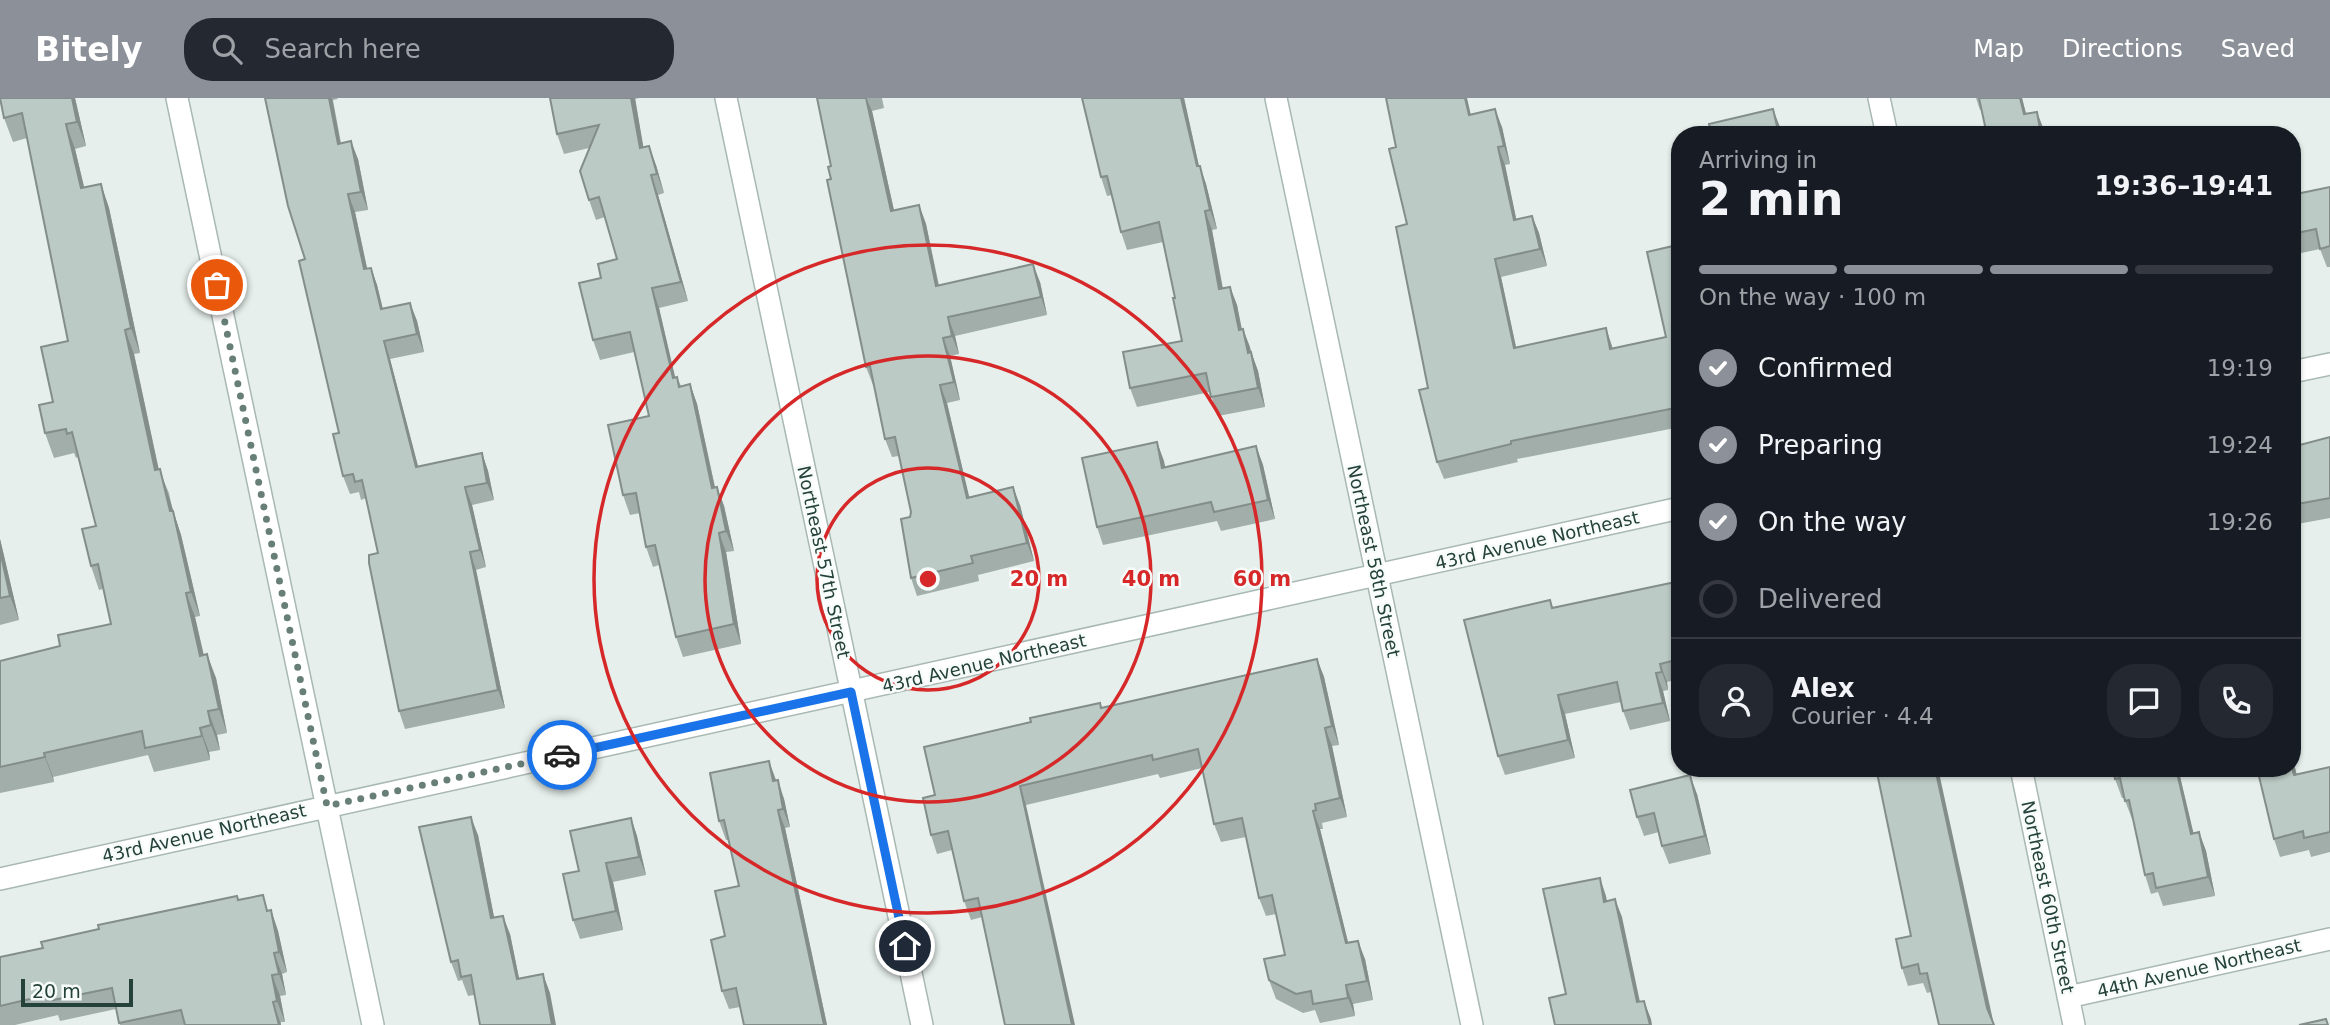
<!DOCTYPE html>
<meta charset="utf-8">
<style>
:root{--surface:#171b24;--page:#242831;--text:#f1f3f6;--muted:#9ea1a6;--line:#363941;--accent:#8c9099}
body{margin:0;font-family:"DejaVu Sans",sans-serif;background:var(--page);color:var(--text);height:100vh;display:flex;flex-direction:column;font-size:26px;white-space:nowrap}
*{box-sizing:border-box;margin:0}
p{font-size:23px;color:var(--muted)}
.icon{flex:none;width:38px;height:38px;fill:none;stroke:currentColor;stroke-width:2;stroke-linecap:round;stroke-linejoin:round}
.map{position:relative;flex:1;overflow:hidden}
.panel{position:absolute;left:1671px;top:28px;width:630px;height:651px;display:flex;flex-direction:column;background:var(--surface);border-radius:28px;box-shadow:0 2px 5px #0004}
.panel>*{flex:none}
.scale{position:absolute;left:21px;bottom:18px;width:112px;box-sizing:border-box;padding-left:7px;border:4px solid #24423a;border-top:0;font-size:19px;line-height:24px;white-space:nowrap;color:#24423a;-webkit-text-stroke:5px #f7fbf9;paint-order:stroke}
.pin{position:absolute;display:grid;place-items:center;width:60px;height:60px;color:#fff;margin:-30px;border:4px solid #fff;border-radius:50%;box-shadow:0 2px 7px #0007}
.courier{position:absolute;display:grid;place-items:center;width:70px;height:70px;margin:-35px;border:5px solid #1a73e8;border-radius:50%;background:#fff;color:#222;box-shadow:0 2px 9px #0007}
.summary em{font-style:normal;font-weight:800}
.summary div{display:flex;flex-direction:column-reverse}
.summary{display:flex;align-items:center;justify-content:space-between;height:119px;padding:0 28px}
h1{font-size:46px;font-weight:800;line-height:52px}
.bar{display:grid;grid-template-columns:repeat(4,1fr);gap:10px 7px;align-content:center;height:84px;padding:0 28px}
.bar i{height:9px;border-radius:5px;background:var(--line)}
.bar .active{background:var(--accent)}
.bar p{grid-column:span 4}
.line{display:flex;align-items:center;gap:18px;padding:0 28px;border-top:2px solid var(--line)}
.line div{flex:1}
.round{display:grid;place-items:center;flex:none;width:74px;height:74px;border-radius:28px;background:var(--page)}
ol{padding:0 28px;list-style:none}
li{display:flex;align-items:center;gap:21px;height:77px}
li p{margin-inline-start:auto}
li .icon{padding:7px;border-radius:50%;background:var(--accent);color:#fff;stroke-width:4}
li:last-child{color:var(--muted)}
li i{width:38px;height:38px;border:4px solid var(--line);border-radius:50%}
header{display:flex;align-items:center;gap:42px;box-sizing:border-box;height:98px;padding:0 35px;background:var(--accent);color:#fff}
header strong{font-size:33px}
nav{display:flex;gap:38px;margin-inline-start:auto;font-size:24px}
.search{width:490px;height:63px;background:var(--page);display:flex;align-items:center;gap:18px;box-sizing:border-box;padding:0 24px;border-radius:28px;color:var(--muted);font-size:26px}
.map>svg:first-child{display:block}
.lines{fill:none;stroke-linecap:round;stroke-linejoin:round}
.minor-casing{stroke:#a8b8b2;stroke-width:24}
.minor{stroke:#fff;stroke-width:21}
.wall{fill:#a1aea9}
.shaded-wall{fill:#838d89}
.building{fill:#bbcac4;stroke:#838d89;stroke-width:2}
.done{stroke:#687f78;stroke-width:7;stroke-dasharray:0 12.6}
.route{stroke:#1a73e8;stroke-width:9}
.ring{fill:none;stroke:#d62828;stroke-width:3.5}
.labels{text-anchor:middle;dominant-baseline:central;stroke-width:5;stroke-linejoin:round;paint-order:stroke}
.street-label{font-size:18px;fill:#24423a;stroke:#f7fbf9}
.centre{fill:#d62828;stroke:#f7fbf9;stroke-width:3.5}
.ring-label{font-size:21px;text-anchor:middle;font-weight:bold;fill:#d62828;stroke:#f7fbf9;stroke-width:5;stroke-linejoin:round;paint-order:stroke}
</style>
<header>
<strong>Bitely</strong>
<div class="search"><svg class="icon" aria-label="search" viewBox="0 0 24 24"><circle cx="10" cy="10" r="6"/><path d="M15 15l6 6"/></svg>Search here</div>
<nav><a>Map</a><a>Directions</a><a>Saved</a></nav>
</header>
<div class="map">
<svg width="2330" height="927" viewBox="0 0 2330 927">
<rect width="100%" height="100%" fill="#e6efeb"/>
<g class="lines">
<g class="minor-casing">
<path id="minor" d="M177,0L373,927
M726,0L922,927
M1276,0L1472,927
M1879,0L1887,37
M2292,274L2330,266
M2021,670L2074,927
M0,781L1680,410
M2068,899L2330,841"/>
</g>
<use href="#minor" class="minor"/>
</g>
<path class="wall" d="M75,0L86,48L75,51L84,89L101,86L109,110L140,255L134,256L159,372L169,395L173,414L181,437L200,518L195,519L204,557L216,580L227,635L217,637L220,652L209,654L210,662L154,674L148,657L53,679L54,684L0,695V563L60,548L111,526L103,491L99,492L91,468L96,428L78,359L76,360L74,355L54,360L45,335L68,243L27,40L13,44L4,20Z
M265,0H337L338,1L333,2L341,45L358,61L368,112L355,114L367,170H371L377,187L383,211L410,205L417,223L424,254L390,261L418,369L482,355L488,373L494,402L472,407L486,469L476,472L505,610L405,631L399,613L378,455L366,400L361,402L359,394L350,396L343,378L339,335L305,161Z
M550,0H639L635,1L643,49L656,67L664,95L658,97L688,203L659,210L675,280L677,279L681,288L690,286L697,306L715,389H717L724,408L734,453L726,454L741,546L683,559L676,539L659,467L653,469L646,449L640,415L630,417L623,397L649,318L634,254L600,262L593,242L601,180L617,161L605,119L596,122L589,102V50L564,56L557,36Z
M817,0H882L884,10L872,13L894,112L919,107L926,126L939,187L1040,184L1047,217L955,238L959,256L950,258L960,302L947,305L969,400L1020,407L1034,463L978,477L979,483L917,498L911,480V414L899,358L892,359L885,341L874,287H873L866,269L831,81V68Z
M1082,0H1184L1199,68L1206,86L1217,131L1212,132L1223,190L1230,189L1237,207L1242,231H1243L1258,273L1265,309L1218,318L1210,294L1137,309L1130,290L1182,243L1175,200L1163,144L1127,152L1121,134L1112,97L1107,98L1101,79Z
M1976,0H2022L2026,16L2044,32V37H1987L1982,11L1980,12Z
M1471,16L1502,29L1510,66L1505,67L1516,121L1532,118L1539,135L1547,168L1501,179L1516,249L1613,250L1666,239L1673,148L1680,167V329L1517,361L1518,364L1444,381L1437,364L1396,49Z
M2292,80L2298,96L2330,89V169H2327L2320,151L2292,157Z
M2330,339V420L2292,427V349Z
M1157,344L1165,369L1256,348L1263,367L1275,421L1221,433L1217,423L1103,447L1097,429Z
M0,441L19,522L0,527Z
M1680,483V581L1667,584L1668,592L1663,593L1670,623L1630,632L1623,613L1621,604L1565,616L1575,660L1505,677L1498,658L1550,502L1553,510Z
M1317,561L1324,579L1339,647L1332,648L1347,719L1322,725L1323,731H1320L1348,845L1365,861L1373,902L1353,906L1355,918L1320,925L1315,912L1303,915L1276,901L1269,882L1285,857L1276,816L1266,818L1259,800L1246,739L1221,744L1214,726L1202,670L1160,680L1158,676L1026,707L982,819L971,822L964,803L952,752L937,756L931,737L935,697L1031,624L1100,605L1102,610Z
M2294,666L2297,677L2330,669V754L2311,759L2309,752L2280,759L2274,741Z
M2113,670H2178L2193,735L2199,734L2206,753L2215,798L2163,808L2158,794L2151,796L2145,777L2133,721H2132L2124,700H2122L2115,681Z
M776,683L784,701L790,729L785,730L827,927H744L740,909L729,911L722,893L725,838L739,788L729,742H726L719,723Z
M1697,696L1711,756L1669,766L1662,748L1659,734L1644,738L1637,719Z
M631,720L637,738L646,777L613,784L623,832L580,841L573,822L579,773Z
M478,737L494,820L510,836L519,880L550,895L474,897L468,898L462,882L458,883L451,864Z
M238,802L269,813L271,812L278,833L287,874L282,876L286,897L280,898L285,924H281V927H120L116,911L60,923L58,917L15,927H0V859L43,850Z
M1896,841L1993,925L1931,894L1927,895L1923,885L1908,888L1902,870Z"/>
<path class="shaded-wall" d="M72,0H75L86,48L77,24Z
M329,0H332L344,64L338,46Z
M631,0H635L647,70L640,50Z
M866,0L872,13L898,131L891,113Z
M1181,0H1184L1203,87L1197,68Z
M1465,0H1467L1475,35L1469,17Z
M2020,0H2022L2031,35L2024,16Z
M1495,11L1502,29L1510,66L1504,48Z
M1773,11L1780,29L1781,37H1779Z
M2037,14L2044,32V37H2041Z
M66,26L75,51L90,114L81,90Z
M351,43L358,61L368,112L361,94Z
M649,48L656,67L664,95L657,76Z
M1498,49L1505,67L1520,139L1514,122Z
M1200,68L1206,86L1217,131L1210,112Z
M651,77L658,97L688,203L681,184Z
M2292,80L2298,96H2296Z
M101,86L109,110L140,255L131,230Z
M348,96L355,114L371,189L364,171Z
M919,107L926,126L942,206L936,188Z
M1205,113L1212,132L1226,210L1219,191Z
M1532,118L1539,135L1547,168L1540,151Z
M1673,148L1680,167V176Z
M1495,161L1501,179L1520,268L1514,250Z
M1033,166L1040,184L1047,217L1041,199Z
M371,170L377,187L387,229L381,211Z
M1230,189L1237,207L1245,250L1239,232Z
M652,190L659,210L680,300L673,280Z
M410,205L417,223L424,254L417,236Z
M948,219L955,238L959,256L952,238Z
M1606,230L1612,248L1617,269L1610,251Z
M1243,231L1250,249L1255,273L1251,254L1258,273L1265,309L1258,290L1248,255Z
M125,232L134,256L164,397L155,372Z
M943,240L950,258L960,302L954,284Z
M384,243L390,261L423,387L416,369Z
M690,286L697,306L719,409L712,390Z
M940,287L947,305L974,419L967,400Z
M1157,344L1164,363L1169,388L1162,370Z
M1256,348L1263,367L1275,421L1268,402Z
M482,355L488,373L494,402L487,385Z
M160,371L181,437L200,518L191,494L170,413Z
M465,389L472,407L486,469L480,452Z
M717,389L724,408L734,453L726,433Z
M1013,389L1020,407L1034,463L1027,445Z
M719,435L726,454L741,546L734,526Z
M0,441L1,445L19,522L10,498L0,453Z
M470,454L476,472L505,610L498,592Z
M186,495L195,519L209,582L200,558Z
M207,556L216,580L227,635L219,611Z
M1317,561L1324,579L1339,647L1332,628Z
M1660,566L1667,584L1668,592L1662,574Z
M1656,575L1663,593L1670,623L1663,605Z
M1558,597L1565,616L1575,660L1568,642Z
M208,613L217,637L220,652L211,627Z
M200,630L209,654L210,662L202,638Z
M1325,630L1332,648L1347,719L1340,700Z
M44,655L53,679L54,684L45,659Z
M2292,662L2294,666L2301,696L2294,677L2292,670Z
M769,663L776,682L780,702L773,683Z
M1935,670H1938L1994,927L1987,910Z
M2176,670H2178L2198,754L2191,736Z
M1690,677L1697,696L1711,756L1705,738Z
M778,682L784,701L790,729L783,711Z
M1020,688L1026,707L1075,927H1072Z
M778,712L785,730L827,927H824Z
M1313,713L1320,731L1353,864L1346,845Z
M471,719L478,737L498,839L491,820Z
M631,720L637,738L646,777L639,759Z
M2199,734L2206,753L2215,798L2208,779Z
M606,765L613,784L623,832L616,813Z
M1600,780L1606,798L1611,823L1604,804Z
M1615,801L1622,819L1644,923L1637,904Z
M271,812L278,833L287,874L279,854Z
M503,818L510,836L523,900L517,881Z
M1358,843L1365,861L1373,902L1367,883Z
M274,855L282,876L286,897L279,876Z
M543,876L550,895L556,927H552Z
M272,877L280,898L285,924L277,903Z
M1346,887L1353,906L1355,918L1348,900Z
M1644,903L1651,921L1652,927H1650Z
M273,904L281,927H279Z"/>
<path class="building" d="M0,0H72L77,24L66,26L81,90L101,86L131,230L125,232L155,372L160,371L170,413H173L191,494L186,495L200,558L207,556L219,611L208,613L211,627L200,630L202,638L145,650L142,633L44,655L45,659L0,669V563L60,548L58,537L111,526L98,466L91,468L82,431L96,428L72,334L67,336L66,331L45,335L39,307L53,304L41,249L68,243L22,15L4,20Z
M265,0H329L338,46L351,43L361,94L348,96L364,171L371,170L381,211L410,205L417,236L384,243L416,369L482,355L487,385L465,389L480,452L470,454L498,592L399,613L369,465V457L378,455L362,382L355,384L353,376L343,378L333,336L339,335L299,163L305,161L288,108Z
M550,0H631L640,50L649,48L657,76L651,77L681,184L652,190L673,280L677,279L679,289L690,286L712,390L717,389L726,433L719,435L734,526L676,539L655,447L646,449L636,395L623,397L608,327L649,318L630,234L593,242L579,185L601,180L598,166L617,161L599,99L589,102L580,73L599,27L557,36Z
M817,0H866L891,113L919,107L936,188L1033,166L1041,199L948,219L952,238L943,240L954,284L940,287L967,400L1013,389L1027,445L971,458L973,465L911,480L901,421L910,419L911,414L895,339L885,341L870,268L866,269L827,82L831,81L828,69L831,68Z
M1082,0H1181L1197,68H1200L1210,112L1205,113L1219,191L1230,189L1239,232L1243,231L1248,255L1251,254L1258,290L1211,299L1206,275L1130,290L1123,254L1182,243L1173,200H1175L1159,124L1121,134L1107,78L1101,79Z
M1386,0H1465L1469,17L1495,11L1504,48L1498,49L1514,122L1532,118L1540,151L1495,161L1514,250L1606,230L1610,251L1666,239L1647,154L1673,148L1680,176V309L1511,343V346L1437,364L1419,292L1428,290L1396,129L1407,126L1389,51L1396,49Z
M1979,0H2020L2024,16L2037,14L2041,37H1987Z
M1773,11L1779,37H1711L1709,26Z
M2292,82L2296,96L2330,89V148L2320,151L2316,131L2292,136Z
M2330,339V400L2292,407V349Z
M1157,344L1162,370L1256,348L1268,402L1214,414L1211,404L1097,429L1082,360Z
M0,453L10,498L0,500Z
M1680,483V561L1660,566L1662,574L1656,575L1663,605L1623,613L1617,584L1558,597L1568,642L1498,658L1464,522L1550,502L1552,510Z
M1317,561L1332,628L1325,630L1340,700L1315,706L1316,712L1313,713L1346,845L1358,843L1367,883L1346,887L1348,900L1313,906L1311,893L1296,896L1269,882L1264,861L1285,857L1272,797L1259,800L1242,720L1214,726L1198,651L1153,662L1152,657L1020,688L1072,927H1005L978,800L964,803L948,733L931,737L923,700L935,697L924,649L1031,624L1030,620L1100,605L1101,610Z
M769,663L773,683L778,682L783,711L778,712L824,927H744L736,890L722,893L711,842L725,838L715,793L739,788L724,722L719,723L710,675Z
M2330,669V734L2304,740L2303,733L2274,741L2257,670H2292L2294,677Z
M1876,670H1935L1987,910L1994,927H1939L1927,875L1920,876L1918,866L1902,870L1896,841L1911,838Z
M2113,670H2176L2191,736L2199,734L2208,779L2156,790L2153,775L2145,777L2129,702L2125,703L2120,680L2115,681Z
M1690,677L1705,738L1662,748L1654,715L1637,719L1630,692Z
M471,719L491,820L503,818L517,881L543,876L552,927H480L471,877L461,879L458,862L451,864L419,729Z
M631,720L639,759L606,765L616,813L573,822L563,776L579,773L570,733Z
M1600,780L1604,804L1615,801L1637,904L1644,903L1650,927H1555L1549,900L1566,896L1543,791Z
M263,797L267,813L271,812L279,854L274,855L279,876L272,877L277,903L273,904L279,927H185L181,912L119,925L112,890L53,902L51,896L0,908V859L43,850L41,844L99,831L98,827L237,798L238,802Z
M2326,921L2328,927H2299Z"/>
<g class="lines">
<path class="done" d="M217,187L327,708L562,657"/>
<path class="route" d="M562,657L851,594L905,848"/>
</g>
<g class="ring">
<circle cx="928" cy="481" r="111"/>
<circle cx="928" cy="481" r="223"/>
<circle cx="928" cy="481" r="334"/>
</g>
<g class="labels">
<g class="street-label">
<text transform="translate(1537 442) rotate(-13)">43rd Avenue Northeast</text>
<text transform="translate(1374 463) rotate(78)">Northeast 58th Street</text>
<text transform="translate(824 464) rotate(78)">Northeast 57th Street</text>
<text transform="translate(984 565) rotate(-13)">43rd Avenue Northeast</text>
<text transform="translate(204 735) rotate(-13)">43rd Avenue Northeast</text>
<text transform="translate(2048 799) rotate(78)">Northeast 60th Street</text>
<text transform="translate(2199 870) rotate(-13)">44th Avenue Northeast</text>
</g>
</g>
<circle cx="928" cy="481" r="10" class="centre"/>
<g class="ring-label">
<text x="1039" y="488">20 m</text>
<text x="1151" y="488">40 m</text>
<text x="1262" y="488">60 m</text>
</g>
</svg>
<div class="scale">20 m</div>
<div class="pin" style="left:217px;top:187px;background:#ea580c"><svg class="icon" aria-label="bag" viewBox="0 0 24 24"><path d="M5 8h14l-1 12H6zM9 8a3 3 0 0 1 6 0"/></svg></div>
<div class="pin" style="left:905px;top:848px;background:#1f2937"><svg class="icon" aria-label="home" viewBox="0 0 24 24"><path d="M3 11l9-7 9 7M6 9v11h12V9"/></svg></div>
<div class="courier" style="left:562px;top:657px"><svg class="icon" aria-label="car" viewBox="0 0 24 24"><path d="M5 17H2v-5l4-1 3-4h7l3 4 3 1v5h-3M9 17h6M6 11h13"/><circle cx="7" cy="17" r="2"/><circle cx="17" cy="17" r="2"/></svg></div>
<section class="panel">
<div class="summary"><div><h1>2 min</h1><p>Arriving in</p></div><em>19:36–19:41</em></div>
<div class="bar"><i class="active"></i><i class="active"></i><i class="active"></i><i></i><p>On the way · 100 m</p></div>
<ol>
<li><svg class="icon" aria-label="check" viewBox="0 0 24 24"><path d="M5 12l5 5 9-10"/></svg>Confirmed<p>19:19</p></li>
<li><svg class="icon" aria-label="check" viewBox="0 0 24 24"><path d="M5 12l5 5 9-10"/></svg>Preparing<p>19:24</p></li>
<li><svg class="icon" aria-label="check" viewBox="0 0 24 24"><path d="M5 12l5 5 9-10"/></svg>On the way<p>19:26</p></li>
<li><i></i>Delivered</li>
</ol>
<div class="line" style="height:126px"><a class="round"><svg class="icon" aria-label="person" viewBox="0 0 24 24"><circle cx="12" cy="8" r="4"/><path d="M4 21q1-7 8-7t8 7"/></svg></a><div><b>Alex</b><p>Courier · 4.4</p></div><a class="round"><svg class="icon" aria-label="chat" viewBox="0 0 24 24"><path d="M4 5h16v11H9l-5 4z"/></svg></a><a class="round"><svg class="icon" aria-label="phone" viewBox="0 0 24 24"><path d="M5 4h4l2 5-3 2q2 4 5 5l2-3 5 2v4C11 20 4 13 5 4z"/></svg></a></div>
</section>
</div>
